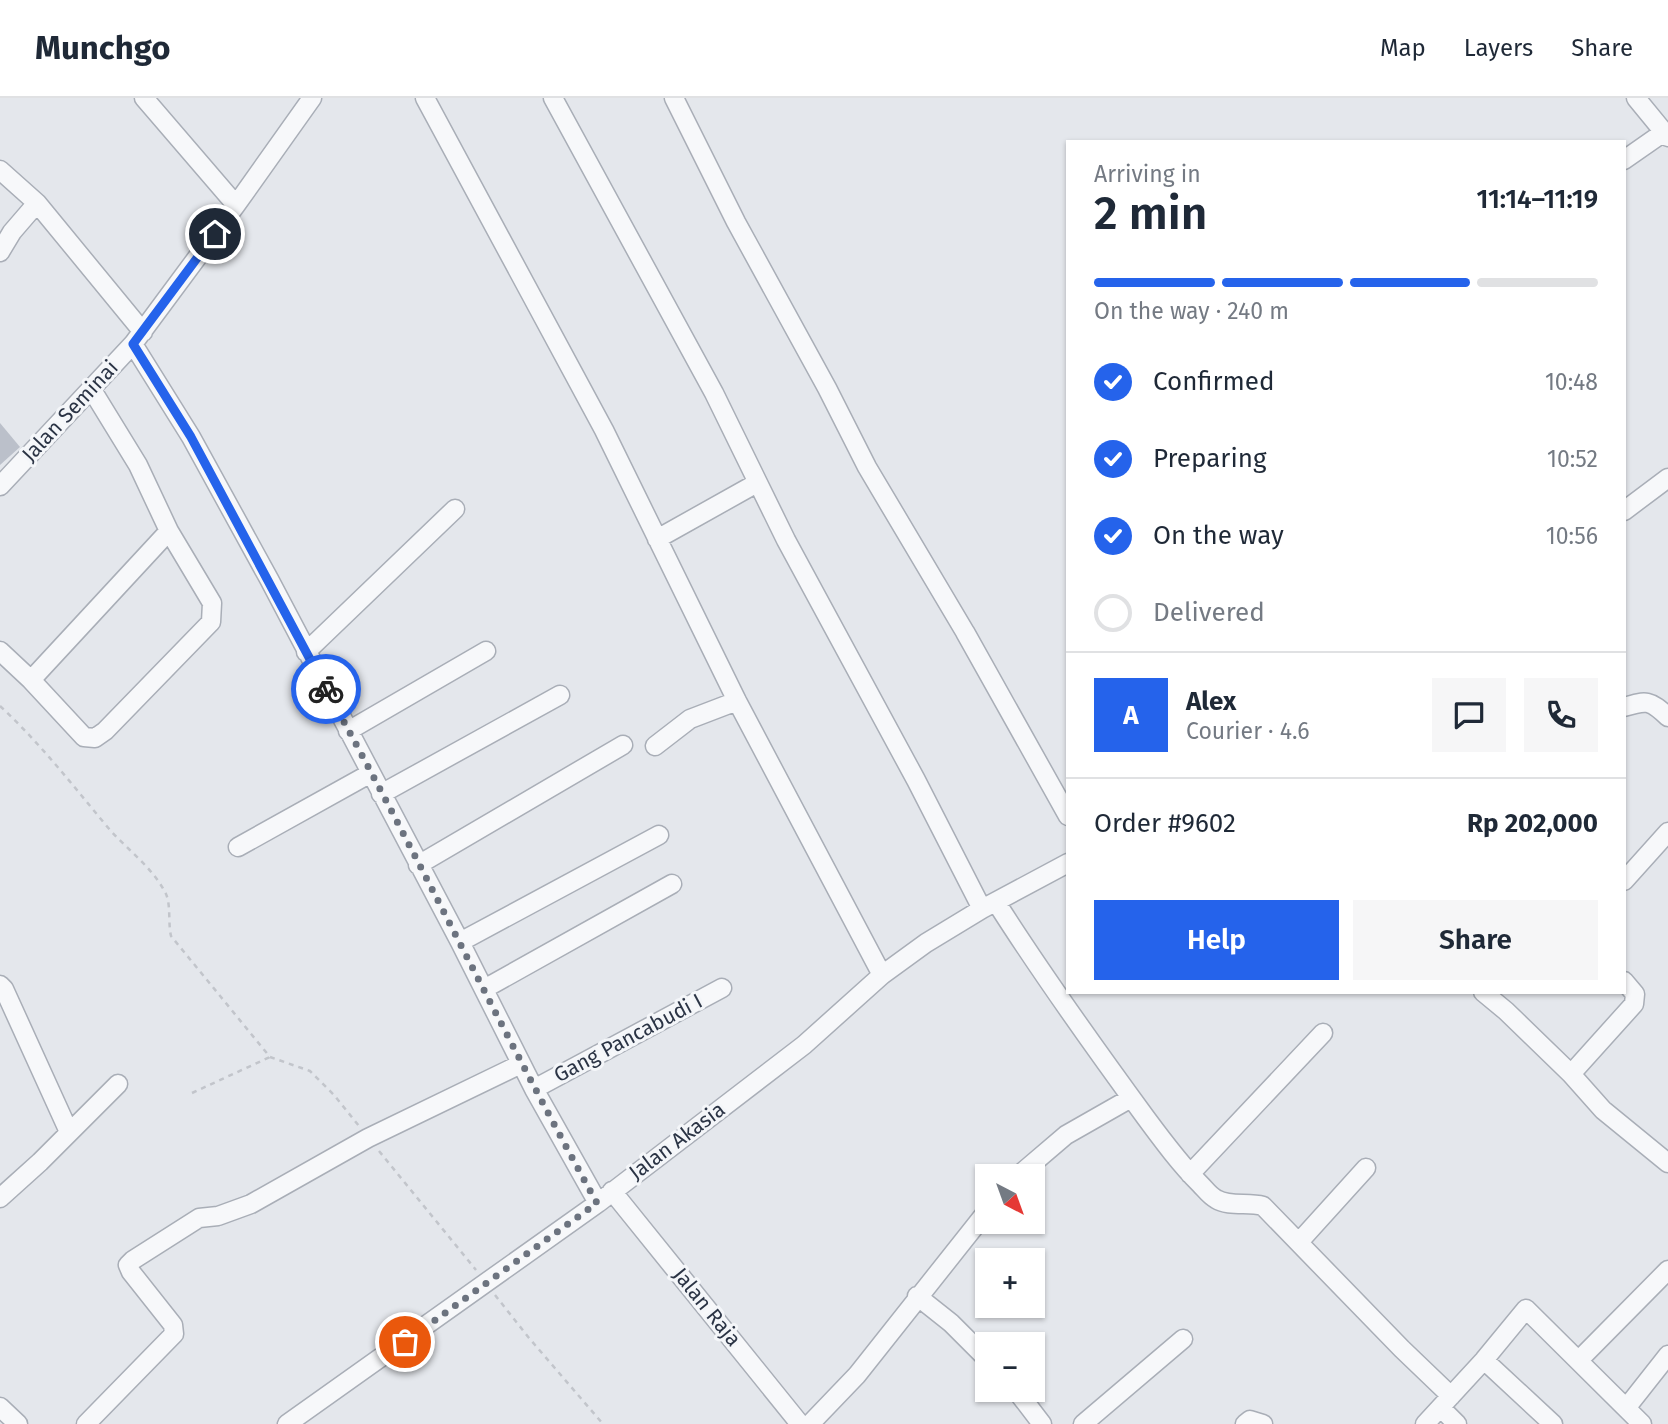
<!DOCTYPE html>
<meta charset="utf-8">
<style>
:root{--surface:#fff;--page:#f6f6f7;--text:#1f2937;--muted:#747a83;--line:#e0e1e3;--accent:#2563eb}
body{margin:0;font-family:"Fira Sans",sans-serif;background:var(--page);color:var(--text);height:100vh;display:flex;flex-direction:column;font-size:26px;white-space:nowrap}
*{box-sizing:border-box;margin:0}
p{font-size:23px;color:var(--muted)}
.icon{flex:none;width:38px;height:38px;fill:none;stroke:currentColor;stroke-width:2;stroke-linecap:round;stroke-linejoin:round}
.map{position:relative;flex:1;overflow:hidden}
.panel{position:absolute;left:1066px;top:42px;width:560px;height:854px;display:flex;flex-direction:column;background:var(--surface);border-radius:0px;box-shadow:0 2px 5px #0004}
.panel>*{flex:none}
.needle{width:46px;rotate:139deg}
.fabs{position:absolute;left:975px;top:1066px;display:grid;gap:14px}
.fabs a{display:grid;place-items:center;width:70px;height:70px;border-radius:0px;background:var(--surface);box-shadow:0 2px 5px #0004;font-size:35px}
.pin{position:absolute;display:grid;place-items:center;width:60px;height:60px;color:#fff;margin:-30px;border:4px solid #fff;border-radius:50%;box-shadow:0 2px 7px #0007}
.courier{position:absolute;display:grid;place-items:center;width:70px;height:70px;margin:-35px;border:5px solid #2563eb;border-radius:50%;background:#fff;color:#222;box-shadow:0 2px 9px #0007}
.head em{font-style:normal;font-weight:600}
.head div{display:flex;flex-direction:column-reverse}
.head{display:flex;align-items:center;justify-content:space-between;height:119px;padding:0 28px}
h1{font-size:46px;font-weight:600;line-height:52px}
.bar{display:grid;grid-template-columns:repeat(4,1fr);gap:10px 7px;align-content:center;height:84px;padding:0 28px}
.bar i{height:9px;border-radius:5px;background:var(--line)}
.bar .selected{background:var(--accent)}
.bar p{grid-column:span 4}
.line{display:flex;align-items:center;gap:18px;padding:0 28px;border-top:2px solid var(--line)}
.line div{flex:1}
.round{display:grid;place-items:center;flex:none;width:74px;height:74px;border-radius:0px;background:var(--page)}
ol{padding:0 28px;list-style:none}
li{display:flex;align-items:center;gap:21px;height:77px}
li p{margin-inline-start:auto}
li .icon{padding:7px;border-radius:50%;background:var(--accent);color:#fff;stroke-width:4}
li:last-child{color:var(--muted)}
li i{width:38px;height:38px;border:4px solid var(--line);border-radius:50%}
.cta{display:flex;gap:14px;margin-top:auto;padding:14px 28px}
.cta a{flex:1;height:80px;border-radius:0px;background:var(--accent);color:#fff;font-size:28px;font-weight:600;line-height:80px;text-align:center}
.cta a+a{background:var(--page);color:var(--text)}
header{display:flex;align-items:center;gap:42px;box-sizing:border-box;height:98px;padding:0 35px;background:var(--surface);border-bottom:2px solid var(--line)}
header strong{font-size:33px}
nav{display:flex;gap:38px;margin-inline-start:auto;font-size:24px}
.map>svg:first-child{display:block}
.building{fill:#bbc0ca}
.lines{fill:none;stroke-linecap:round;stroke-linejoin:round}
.minor-casing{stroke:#a9aeb7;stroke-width:21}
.path{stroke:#c2c5cb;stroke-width:2.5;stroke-dasharray:5 5;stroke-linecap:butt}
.minor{stroke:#f7f8fa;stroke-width:18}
.done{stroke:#6c737f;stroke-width:7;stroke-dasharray:0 12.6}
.route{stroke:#2563eb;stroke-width:9}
.labels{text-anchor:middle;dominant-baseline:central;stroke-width:6;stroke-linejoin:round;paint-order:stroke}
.street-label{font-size:21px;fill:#2b3445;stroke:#f4f6f9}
</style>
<header>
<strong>Munchgo</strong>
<nav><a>Map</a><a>Layers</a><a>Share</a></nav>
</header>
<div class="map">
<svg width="1668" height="1326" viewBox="0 0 1668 1326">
<rect width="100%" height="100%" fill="#e4e7ec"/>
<path class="building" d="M0,325L20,349L0,367Z"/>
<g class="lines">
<g class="minor-casing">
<path id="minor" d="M144,0L236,107
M425,0L604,332L737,603L882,877
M553,0L714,295L786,442L916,682L982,811
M674,0L736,124L827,290L867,369L965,534L1068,718
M1636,0L1668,39
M1624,62L1664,34
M0,72L37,105L143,234
M0,154L12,134L37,105
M133,246L191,339L269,481L460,844L534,991L598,1105
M0,388L133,246L236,107L312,0
M1624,413L1668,380
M657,441L757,385
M0,553L31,582L84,639L95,640L105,633L211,524L212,505L169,433L138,367L92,292
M306,554L455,411
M31,582L169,433
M1624,609C1647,602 1650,602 1668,619
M348,633L486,553
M655,648L690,621L737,603
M381,696L560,597
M238,749L371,675
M418,767L623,647
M1624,783L1668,734
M996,804C1043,878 1094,949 1146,1020C1163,1043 1180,1066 1200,1086C1205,1091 1210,1098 1216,1101C1229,1109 1248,1104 1263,1108L1402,1251L1451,1298
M460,844L659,737
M0,887L4,891L69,1034
M484,891L672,786
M1483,894L1506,913L1571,976L1603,1012L1668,1065
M1571,976L1634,906L1635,896L1624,883
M534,991L722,890
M1190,1076L1323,935
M1018,1078L1066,1037L1131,1000
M612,1093L800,1326
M0,1100L40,1064L118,986
M1299,1144L1366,1070
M917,1198L951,1225L987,1261
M1484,1262L1553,1326
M1579,1262L1668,1172
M1016,1292L1042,1326
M0,1309L18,1326
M1627,1309L1668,1257
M1441,1310L1457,1326
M86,1326L174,1236L173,1227L131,1174L128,1167L133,1162L199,1120L218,1118L251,1106L368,1040L521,966
M287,1326L598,1105L804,947L882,877L926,845L982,811L1068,765
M810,1326L857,1277L987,1113
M1083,1326L1183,1241
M1245,1326L1250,1322L1263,1326
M1425,1326L1484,1262L1526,1211L1642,1326"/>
</g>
<path class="path" d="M0,608C41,646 74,689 110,732C129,753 153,770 166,796C171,807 168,826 171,838L270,959L310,973L334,997L359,1028
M192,995L270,959
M379,1053L476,1172
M495,1197L529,1240L603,1326"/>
<use href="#minor" class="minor"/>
</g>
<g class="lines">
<path class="done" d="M326,591C420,761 503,936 597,1105L405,1244"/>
<path class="route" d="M215,136L133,246L191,339L326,591"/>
</g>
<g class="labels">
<g class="street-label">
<text transform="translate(70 313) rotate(-47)">Jalan Seminai</text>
<text transform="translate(628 940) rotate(-28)">Gang Pancabudi I</text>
<text transform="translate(677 1043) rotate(-37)">Jalan Akasia</text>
<text transform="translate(707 1209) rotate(51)">Jalan Raja</text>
</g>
</g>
</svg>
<div class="fabs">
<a><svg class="needle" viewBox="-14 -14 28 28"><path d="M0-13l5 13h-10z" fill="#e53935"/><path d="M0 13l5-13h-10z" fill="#747a83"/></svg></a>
<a>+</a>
<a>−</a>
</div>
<div class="pin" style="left:405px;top:1244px;background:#ea580c"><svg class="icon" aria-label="bag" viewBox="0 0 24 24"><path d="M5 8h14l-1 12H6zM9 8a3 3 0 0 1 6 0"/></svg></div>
<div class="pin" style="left:215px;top:136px;background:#1f2937"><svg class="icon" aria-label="home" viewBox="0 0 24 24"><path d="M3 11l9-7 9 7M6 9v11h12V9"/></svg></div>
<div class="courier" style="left:326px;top:591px"><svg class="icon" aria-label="bike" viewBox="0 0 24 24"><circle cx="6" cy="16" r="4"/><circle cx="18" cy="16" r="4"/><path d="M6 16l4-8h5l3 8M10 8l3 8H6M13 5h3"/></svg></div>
<section class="panel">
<div class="head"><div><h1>2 min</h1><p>Arriving in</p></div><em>11:14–11:19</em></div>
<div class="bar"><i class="selected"></i><i class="selected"></i><i class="selected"></i><i></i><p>On the way · 240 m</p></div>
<ol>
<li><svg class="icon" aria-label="check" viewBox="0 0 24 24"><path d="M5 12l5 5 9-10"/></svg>Confirmed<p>10:48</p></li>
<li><svg class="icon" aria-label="check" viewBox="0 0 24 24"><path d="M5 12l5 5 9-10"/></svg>Preparing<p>10:52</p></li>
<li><svg class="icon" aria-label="check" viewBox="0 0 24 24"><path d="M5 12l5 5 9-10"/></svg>On the way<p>10:56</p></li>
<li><i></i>Delivered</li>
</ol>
<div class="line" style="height:126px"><b class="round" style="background:var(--accent);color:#fff">A</b><div><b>Alex</b><p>Courier · 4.6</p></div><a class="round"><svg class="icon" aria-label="chat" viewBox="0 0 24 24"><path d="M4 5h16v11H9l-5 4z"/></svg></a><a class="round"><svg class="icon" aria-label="phone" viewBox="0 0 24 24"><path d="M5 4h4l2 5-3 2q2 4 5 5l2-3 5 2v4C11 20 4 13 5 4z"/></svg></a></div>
<div class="line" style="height:91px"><div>Order #9602</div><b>Rp 202,000</b></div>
<div class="cta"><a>Help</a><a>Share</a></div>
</section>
</div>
